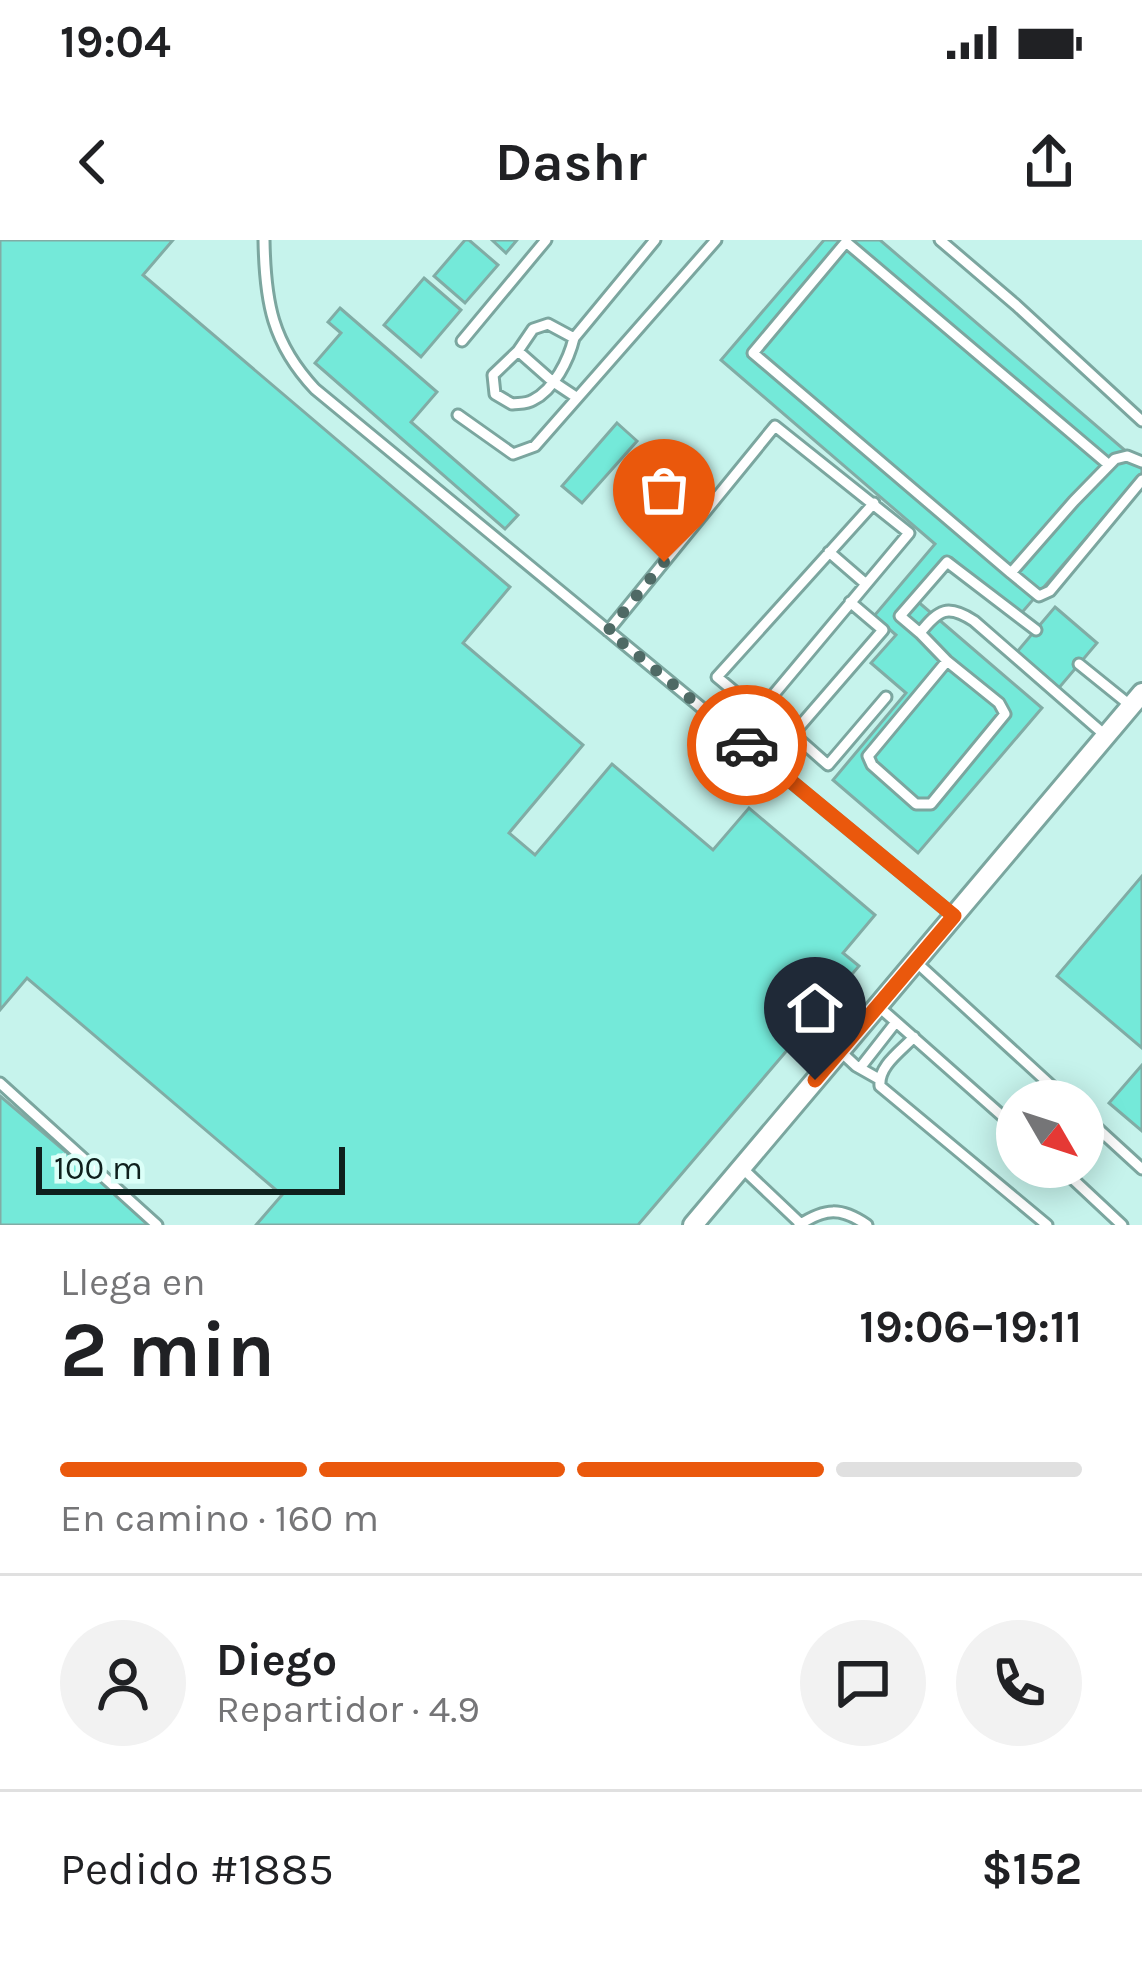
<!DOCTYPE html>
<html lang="es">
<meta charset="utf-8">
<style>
:root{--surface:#fff;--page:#f2f2f2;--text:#202124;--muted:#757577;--line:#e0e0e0;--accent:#ea580c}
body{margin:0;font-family:Karla,sans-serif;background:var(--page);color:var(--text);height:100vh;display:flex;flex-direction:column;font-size:45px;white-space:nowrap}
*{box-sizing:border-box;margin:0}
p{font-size:39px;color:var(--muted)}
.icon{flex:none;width:66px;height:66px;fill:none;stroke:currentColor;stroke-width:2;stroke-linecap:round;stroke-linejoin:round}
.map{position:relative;height:985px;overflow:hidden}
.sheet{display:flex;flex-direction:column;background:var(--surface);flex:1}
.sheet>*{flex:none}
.needle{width:78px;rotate:129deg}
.controls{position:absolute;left:996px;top:840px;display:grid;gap:24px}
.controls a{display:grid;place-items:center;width:108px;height:108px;border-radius:50%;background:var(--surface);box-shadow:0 6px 30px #0003;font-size:60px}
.scale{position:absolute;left:36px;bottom:30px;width:309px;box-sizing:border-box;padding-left:12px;border:6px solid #0f201d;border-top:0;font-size:33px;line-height:42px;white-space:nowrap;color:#0f201d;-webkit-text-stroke:9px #dbfff8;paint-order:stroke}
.pin{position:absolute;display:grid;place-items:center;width:102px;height:102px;color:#fff;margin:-123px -51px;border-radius:50% 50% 50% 0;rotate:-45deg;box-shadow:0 0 12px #0007}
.pin .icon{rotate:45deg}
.courier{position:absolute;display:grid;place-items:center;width:120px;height:120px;margin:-60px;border:9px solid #ea580c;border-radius:50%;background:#fff;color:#222;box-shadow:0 3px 15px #0007}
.head em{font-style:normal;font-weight:700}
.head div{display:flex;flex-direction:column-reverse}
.head{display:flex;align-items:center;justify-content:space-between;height:204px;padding:0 60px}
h1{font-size:78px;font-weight:700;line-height:90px}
.bar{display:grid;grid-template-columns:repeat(4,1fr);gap:18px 12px;align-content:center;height:144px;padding:0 60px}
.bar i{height:15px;border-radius:9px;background:var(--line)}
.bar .selected{background:var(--accent)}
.bar p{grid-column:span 4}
.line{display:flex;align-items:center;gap:30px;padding:0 60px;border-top:3px solid var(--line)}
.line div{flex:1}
.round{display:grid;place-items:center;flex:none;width:126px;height:126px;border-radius:63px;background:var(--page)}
.status{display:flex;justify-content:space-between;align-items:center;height:84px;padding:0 60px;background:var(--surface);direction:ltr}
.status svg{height:33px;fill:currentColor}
header{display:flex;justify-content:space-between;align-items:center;height:156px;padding:0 60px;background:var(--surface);font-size:54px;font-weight:700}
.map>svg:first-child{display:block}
.building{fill:#74e9d9;stroke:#81aca5;stroke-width:3}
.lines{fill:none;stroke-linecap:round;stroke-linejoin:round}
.service-casing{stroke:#7ba69f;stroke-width:15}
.minor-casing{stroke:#7ba69f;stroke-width:24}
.service{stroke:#fff;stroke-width:9}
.minor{stroke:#fff;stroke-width:18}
.done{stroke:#4f6a65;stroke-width:12;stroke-dasharray:0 21.6}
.route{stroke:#ea580c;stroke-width:15}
</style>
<div class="status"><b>19:04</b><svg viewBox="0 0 49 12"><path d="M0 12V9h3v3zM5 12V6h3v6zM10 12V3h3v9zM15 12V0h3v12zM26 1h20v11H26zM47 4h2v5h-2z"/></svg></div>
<header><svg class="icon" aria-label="back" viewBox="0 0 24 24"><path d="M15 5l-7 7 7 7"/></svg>Dashr<svg class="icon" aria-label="share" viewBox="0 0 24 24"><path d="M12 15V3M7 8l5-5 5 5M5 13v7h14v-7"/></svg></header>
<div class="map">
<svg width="1142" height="985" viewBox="0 0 1142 985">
<rect width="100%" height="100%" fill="#c6f3ec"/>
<path class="building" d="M0,0H173L143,35L510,347L463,403L583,505L509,593L535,615L612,524L713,610L749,568L875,675L843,713L859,726L638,985H256L282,955L27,738L0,770Z
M465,0H469L498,25L465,63L434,36Z
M492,0H517L506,13Z
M824,0H880L1142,225V233L1019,376L952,318L916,360L1042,468L918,613L833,540L906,453L871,423L896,395L874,376L935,304L721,120Z
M424,38L461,70L421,117L384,85Z
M340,68L437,152L411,182L518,275L505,289L315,123L341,93L328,82Z
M617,183L637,201L582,263L562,246Z
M1055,367L1097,403L1058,449L1016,413Z
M1142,636V808L1057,736Z
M1142,825V891L1109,863Z
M0,856L152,985H0Z"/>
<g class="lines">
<g class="service-casing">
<path id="service" d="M264,0C265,62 272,103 315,149L954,676
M940,0L1016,65L1142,181
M574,98L548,84L533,89L518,111L493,135L495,154L512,164C519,163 527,164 533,160C554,150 569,119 574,98L655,0
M462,101L546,0
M518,111L552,141L576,157
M458,175L513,214L535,206L716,0
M1109,225L846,2L753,113L1011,333L1074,261L1115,219L1127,216L1142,222
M829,312L866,344
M1011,333L1039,356L1050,351L1142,240
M608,391L775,186L909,293L759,472L717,437L874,263
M920,393L900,376L947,322L1036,390
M947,421L868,516L872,525L916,564H931L1005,474L999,463L947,421L920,393C939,369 948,364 974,381L1106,496
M1079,424L1131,466
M759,472L793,494L828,525L886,457
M793,494L883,390L850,362
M916,722L1068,861
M878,766L1017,889
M914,797C901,811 878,826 880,846L1047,985
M840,811L856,826L879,839
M860,828L896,782
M0,843L157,985
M1083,875L1142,929
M1060,927L1122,985
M742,928L801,984
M799,985C825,968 841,967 867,985"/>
</g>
<g class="minor-casing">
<path id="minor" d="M693,985L1142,453"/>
</g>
<use href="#service" class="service"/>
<use href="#minor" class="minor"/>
</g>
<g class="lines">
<path class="done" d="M664,322L608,391L747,505"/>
<path class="route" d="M747,505L954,676L815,840"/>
</g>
</svg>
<div class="controls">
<a><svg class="needle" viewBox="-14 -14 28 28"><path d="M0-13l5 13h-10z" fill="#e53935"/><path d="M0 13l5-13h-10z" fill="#757577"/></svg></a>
</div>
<div class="scale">100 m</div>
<div class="pin" style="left:664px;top:322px;background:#ea580c"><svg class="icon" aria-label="bag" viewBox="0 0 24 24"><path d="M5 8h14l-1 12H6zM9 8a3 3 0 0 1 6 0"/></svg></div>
<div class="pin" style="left:815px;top:840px;background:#1f2937"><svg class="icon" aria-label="home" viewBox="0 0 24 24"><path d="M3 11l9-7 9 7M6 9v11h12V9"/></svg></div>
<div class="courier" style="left:747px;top:505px"><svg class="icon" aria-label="car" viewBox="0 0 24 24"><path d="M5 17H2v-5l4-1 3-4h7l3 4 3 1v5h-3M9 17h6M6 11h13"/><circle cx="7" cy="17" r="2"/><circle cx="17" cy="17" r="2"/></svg></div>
</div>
<section class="sheet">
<div class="head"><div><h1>2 min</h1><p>Llega en</p></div><em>19:06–19:11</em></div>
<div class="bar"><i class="selected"></i><i class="selected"></i><i class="selected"></i><i></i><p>En camino · 160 m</p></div>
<div class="line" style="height:216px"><a class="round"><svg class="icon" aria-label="person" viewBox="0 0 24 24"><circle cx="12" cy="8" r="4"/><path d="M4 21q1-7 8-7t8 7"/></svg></a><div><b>Diego</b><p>Repartidor · 4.9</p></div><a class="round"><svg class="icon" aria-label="chat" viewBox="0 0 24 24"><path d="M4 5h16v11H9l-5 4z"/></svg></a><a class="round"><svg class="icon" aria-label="phone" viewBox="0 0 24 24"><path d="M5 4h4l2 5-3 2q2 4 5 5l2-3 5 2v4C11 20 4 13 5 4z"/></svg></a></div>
<div class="line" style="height:156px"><div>Pedido #1885</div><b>$152</b></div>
</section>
